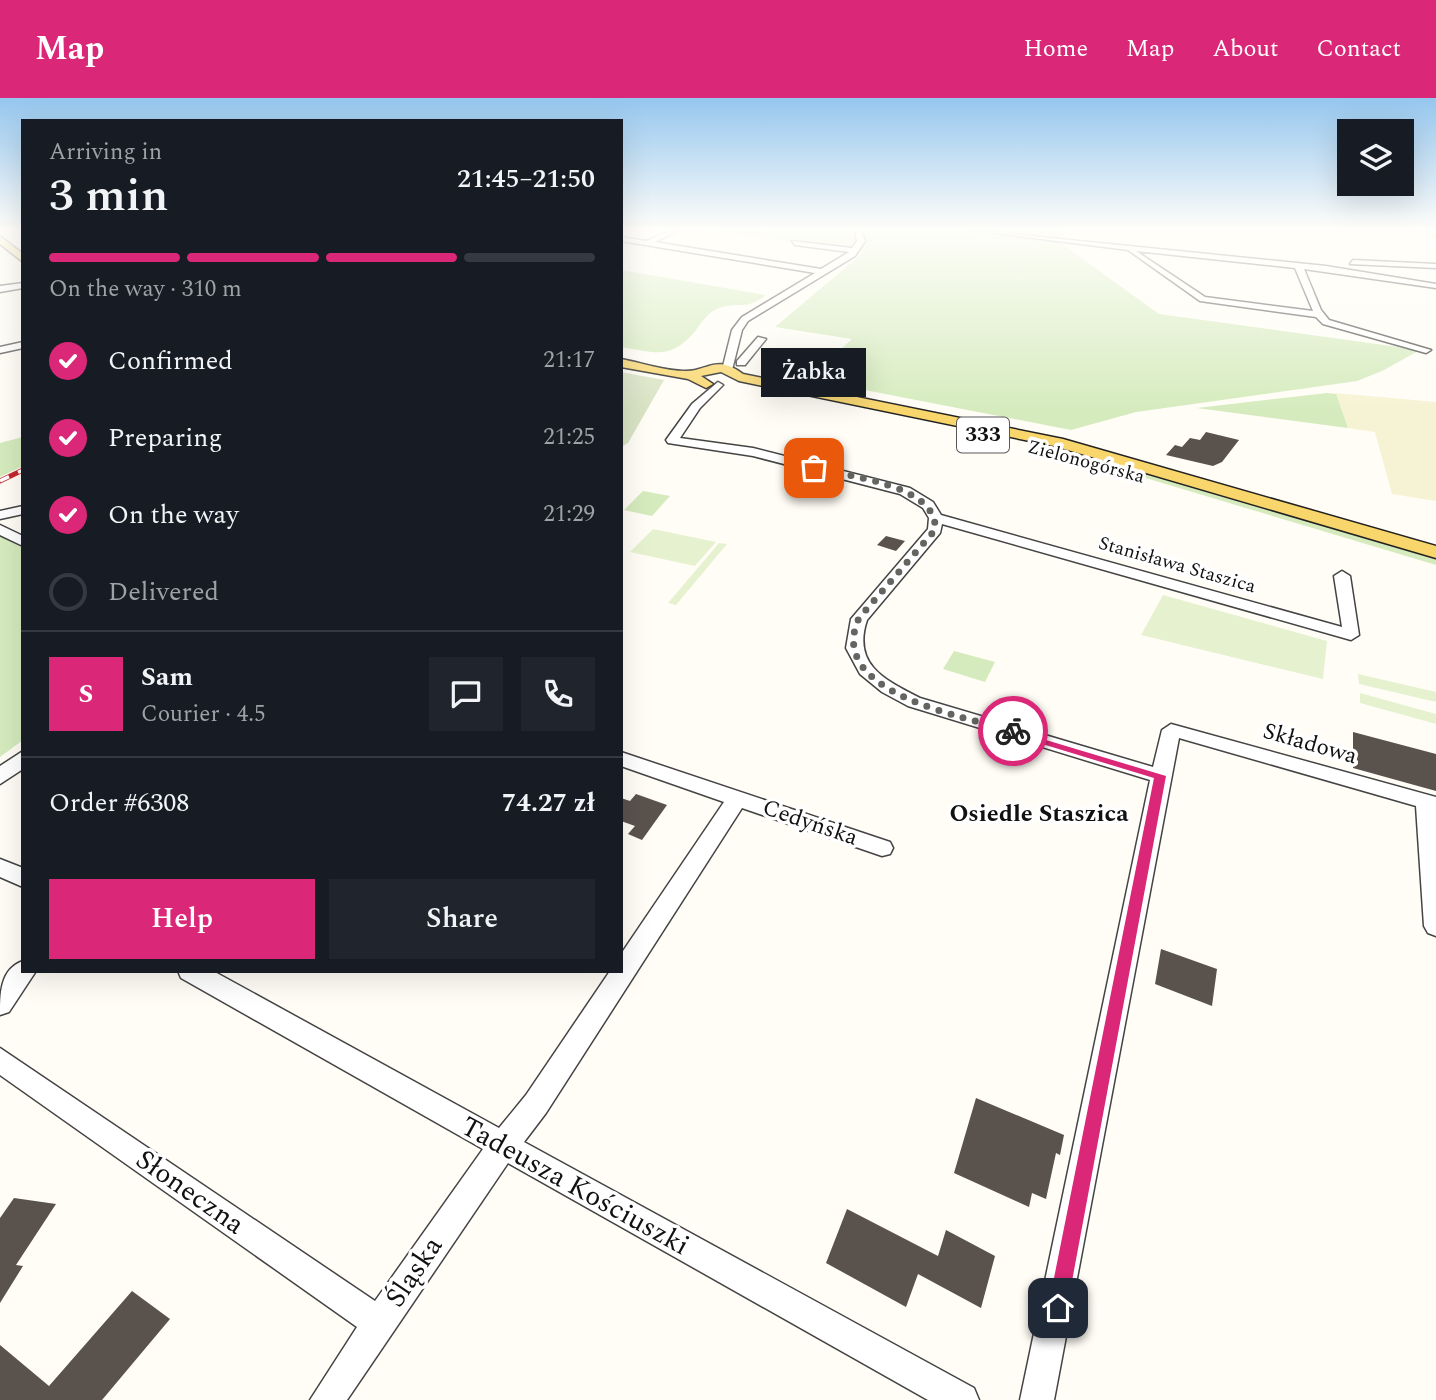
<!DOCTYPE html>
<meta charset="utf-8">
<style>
:root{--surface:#171b24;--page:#20242c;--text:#f1f3f6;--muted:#9ea1a6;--line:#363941;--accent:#db2777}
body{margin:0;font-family:Spectral,serif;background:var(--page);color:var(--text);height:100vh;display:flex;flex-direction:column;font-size:26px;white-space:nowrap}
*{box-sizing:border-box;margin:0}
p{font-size:23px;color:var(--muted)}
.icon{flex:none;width:38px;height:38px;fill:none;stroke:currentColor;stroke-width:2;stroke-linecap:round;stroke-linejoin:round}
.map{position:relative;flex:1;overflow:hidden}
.drawer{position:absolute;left:21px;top:21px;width:602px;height:854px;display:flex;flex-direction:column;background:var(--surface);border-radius:0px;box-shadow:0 7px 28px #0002}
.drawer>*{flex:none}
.fabs{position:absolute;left:1337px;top:21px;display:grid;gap:14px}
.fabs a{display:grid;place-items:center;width:77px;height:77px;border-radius:0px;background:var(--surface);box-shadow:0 7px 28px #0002;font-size:35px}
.pin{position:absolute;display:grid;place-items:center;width:60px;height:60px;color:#fff;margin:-30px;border-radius:14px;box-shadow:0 4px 10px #0006}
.courier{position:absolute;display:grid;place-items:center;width:70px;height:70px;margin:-35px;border:5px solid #db2777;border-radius:50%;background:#fff;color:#222;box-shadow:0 2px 9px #0007}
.bubble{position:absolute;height:49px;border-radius:0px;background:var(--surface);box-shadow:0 7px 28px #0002;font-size:23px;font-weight:600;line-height:49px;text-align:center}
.head em{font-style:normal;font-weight:600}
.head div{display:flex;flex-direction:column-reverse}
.head{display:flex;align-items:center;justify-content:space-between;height:119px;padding:0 28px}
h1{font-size:46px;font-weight:600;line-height:52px}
.bar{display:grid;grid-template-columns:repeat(4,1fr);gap:10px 7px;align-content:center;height:84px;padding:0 28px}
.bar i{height:9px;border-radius:5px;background:var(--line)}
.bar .on{background:var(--accent)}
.bar p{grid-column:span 4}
.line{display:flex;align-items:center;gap:18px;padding:0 28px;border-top:2px solid var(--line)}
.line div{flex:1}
.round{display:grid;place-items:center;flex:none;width:74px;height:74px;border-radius:0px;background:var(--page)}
ol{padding:0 28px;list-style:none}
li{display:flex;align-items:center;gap:21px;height:77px}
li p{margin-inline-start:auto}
li .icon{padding:7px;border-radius:50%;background:var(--accent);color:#fff;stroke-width:4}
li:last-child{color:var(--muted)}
li i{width:38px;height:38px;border:4px solid var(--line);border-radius:50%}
.action{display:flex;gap:14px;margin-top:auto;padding:14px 28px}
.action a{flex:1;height:80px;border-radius:0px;background:var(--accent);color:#fff;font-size:28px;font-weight:600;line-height:80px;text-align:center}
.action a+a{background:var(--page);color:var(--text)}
header{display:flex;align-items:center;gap:42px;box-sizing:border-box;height:98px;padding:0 35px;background:var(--accent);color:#fff}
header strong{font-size:33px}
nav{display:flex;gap:38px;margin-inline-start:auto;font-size:24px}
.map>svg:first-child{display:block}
.farmland{fill:#f6f3d4}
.green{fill:#d5ebbd}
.cemetery{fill:#d9e3c4}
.pitch{fill:#e6f2cf}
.building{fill:#5a524d}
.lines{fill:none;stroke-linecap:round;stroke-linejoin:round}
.minor-casing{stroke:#444;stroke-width:3}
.major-casing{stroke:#222;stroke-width:3}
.minor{fill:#fff;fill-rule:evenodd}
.major{fill:#f9d66b;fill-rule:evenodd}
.rail-casing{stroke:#c4262e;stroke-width:5}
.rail{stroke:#fff;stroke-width:3.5;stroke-dasharray:10;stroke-linecap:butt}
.route{fill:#db2777}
.done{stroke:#646461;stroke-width:7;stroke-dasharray:0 12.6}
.labels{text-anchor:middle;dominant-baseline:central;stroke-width:7;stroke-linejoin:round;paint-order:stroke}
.far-street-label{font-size:19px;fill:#111;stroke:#fff}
.shield{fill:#fff;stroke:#585858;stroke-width:2}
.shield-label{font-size:21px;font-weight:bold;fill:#111}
.street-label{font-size:23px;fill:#111;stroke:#fff}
.neighbourhood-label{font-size:24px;font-weight:bold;fill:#111;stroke:#fff}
.near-street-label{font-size:28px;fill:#111;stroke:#fff}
</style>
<header>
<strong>Map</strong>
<nav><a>Home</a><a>Map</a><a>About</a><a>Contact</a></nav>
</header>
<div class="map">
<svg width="1436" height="1302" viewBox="0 0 1436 1302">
<rect width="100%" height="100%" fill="#fffdf5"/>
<path class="farmland" d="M1322,132L1436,137V141L1387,137L1389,142L1348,138L1345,134Z
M1335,295L1436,304V403L1392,396L1375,334L1348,330Z"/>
<path class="green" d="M708,132H1065L1059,144L1159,216L1420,252L1382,273L1357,283L1136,314L1071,332L808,281L852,241L775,229L864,154Z
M621,172L766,197C745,214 736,202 715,212C707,216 701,225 696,232C671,262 657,255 621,249Z
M1327,295L1336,296L1348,330L1197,310Z
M23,339V368L0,379V345Z
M1074,351L1436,458V467L1069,357Z
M643,393L670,398L652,418L624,412Z
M0,437L23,450V642L0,659Z
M954,553L995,564L985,584L943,571Z"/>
<path class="cemetery" d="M621,274L664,282L628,345L621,349Z"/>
<path class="pitch" d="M653,431L716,444L695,468L630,454Z
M719,445L727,446L676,507L668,505Z
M1163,497L1327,543L1323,581L1141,537Z
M1358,576L1436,594V604L1359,586Z
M1360,595L1436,616V626L1360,605Z"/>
<path class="building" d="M1206,334L1239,342L1222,364L1213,368L1166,357L1175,347L1182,349L1190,340L1200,342Z
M886,438L905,443L896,453L877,447Z
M1353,634L1436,656V693L1353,670Z
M636,696L667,707L642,742L628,736L635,728L621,723V700L630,703Z
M1161,851L1217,871L1212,908L1155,886Z
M976,1000L1064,1037L1060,1057L1056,1055L1046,1101L1032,1095L1029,1109L954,1075Z
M14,1100L56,1106L16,1167L23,1168L0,1205V1120Z
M847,1111L938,1158L946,1132L995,1158L981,1210L918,1176L906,1209L826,1165Z
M132,1193L170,1221L102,1302H0V1247L49,1288Z"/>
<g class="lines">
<g class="minor-casing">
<path id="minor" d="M671,132H679L655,144L821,171L849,154L795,147L792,143L852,150L857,143L855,132H861L865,143L855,158L748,223L742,232L732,272L727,275L722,272L732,232L742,219L815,175L621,143V139L646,143Z
M971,132L1326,168L1436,186V190L1304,171L1321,212L1329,222L1431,252L1426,255L1323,226L1316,219L1200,203L1128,152ZM1136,153L1295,170L1313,213L1205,199Z
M1428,132H1436V137Z
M1353,162L1436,166V170L1350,166Z
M23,185V190L0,194V188Z
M758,239L766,241L745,267H737V263Z
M23,244V250L0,255V249Z
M718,284L723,287L700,310L680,340L753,350L910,390L933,404L941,417L1342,529L1334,478L1342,473L1350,478L1359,537L1351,542L942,426L940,435L867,522C852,567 885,582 920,600L1153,669L1162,632L1171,626L1436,699V838L1428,835L1424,828L1416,708L1179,640L1054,1302H1020L1150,682L908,608L882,594L860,576L846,550L851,521L928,431L929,420L923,410L900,396L753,358L668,345L666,342L692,306Z
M23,408V416L0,421V413Z
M0,427L23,438V448L0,437Z
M23,653V671L0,686V668Z
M621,654L890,744L893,750L890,756L882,758L742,710L546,1015L524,1044L974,1290L979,1302H928L508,1065L347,1302H310L357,1229L0,977V950L375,1203L483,1051L181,880L178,873H213L499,1030L526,997L610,873H621V856L724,704L621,668Z
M0,761L23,770V789L0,779Z
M23,863V873H36L9,914L0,917C0,896 0,871 23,863Z"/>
</g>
<g class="major-casing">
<path id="major" d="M0,138L23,156V164L0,146Z
M621,261C642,265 665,273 686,273C708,273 716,256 743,276L1063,341L1436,448V460L1054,348L739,283L721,274L701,278L713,286L706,290L688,281L621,269Z"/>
</g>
<use href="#minor" class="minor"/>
<use href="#major" class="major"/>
<g class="rail-casing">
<path id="rail" d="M0,383L23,372"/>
</g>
<use href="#rail" class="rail"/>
</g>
<linearGradient id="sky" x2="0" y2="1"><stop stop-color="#95c6ee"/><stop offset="0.42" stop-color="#fffefa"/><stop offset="1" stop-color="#fffefa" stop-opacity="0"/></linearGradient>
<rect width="1436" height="314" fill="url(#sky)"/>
<path class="route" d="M1009,631L1166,678L1067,1210L1064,1217L1058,1220L1051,1217L1048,1210L1154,680L1009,636Z"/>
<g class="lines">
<path class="done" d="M814,370C847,378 939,387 935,432L859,520C824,595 965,619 1013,633"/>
</g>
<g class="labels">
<g class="far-street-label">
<text transform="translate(1086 364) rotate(15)">Zielonogórska</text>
<text transform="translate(1177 467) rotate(16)">Stanisława Staszica</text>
</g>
<rect class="shield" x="957" y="319.5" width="52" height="35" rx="5"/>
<g class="shield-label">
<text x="983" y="337">333</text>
</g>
<g class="street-label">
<text transform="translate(1310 646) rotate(16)">Składowa</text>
<text transform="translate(810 725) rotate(19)">Cedyńska</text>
</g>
<g class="neighbourhood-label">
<text x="1039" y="716">Osiedle Staszica</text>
</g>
<g class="near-street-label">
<text transform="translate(575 1088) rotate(29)">Tadeusza Kościuszki</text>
<text transform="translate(190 1094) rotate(35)">Słoneczna</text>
<text transform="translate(414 1174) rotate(-56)">Śląska</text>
</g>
</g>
</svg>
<div class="fabs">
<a><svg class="icon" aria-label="layers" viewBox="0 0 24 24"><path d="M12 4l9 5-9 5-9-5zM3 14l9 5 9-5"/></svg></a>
</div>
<div class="pin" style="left:814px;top:370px;background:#ea580c"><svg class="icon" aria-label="bag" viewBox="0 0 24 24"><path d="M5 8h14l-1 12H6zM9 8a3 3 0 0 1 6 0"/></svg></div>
<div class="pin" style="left:1058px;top:1210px;background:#1f2937"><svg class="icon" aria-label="home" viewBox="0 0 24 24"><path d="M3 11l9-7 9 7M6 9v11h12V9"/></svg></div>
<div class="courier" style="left:1013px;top:633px"><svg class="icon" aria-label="bike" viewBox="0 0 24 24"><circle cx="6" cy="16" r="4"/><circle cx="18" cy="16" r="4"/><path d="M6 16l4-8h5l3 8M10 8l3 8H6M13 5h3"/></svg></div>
<div class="bubble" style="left:761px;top:250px;width:105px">Żabka</div>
<section class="drawer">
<div class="head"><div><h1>3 min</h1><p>Arriving in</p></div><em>21:45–21:50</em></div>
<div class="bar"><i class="on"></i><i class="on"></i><i class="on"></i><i></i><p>On the way · 310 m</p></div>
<ol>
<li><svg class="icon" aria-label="check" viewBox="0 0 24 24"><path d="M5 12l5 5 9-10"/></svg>Confirmed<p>21:17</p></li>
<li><svg class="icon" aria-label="check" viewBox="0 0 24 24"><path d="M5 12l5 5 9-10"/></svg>Preparing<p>21:25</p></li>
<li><svg class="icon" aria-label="check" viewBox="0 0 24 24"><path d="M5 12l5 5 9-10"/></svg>On the way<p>21:29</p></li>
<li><i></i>Delivered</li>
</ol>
<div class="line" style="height:126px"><b class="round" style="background:var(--accent);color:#fff">S</b><div><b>Sam</b><p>Courier · 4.5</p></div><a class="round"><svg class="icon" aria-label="chat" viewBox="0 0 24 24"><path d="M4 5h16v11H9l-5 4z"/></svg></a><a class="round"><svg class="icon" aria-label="phone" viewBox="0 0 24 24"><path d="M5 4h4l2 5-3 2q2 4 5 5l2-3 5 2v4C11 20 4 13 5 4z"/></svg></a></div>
<div class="line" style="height:91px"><div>Order #6308</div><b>74.27 zł</b></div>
<div class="action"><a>Help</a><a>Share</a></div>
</section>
</div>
